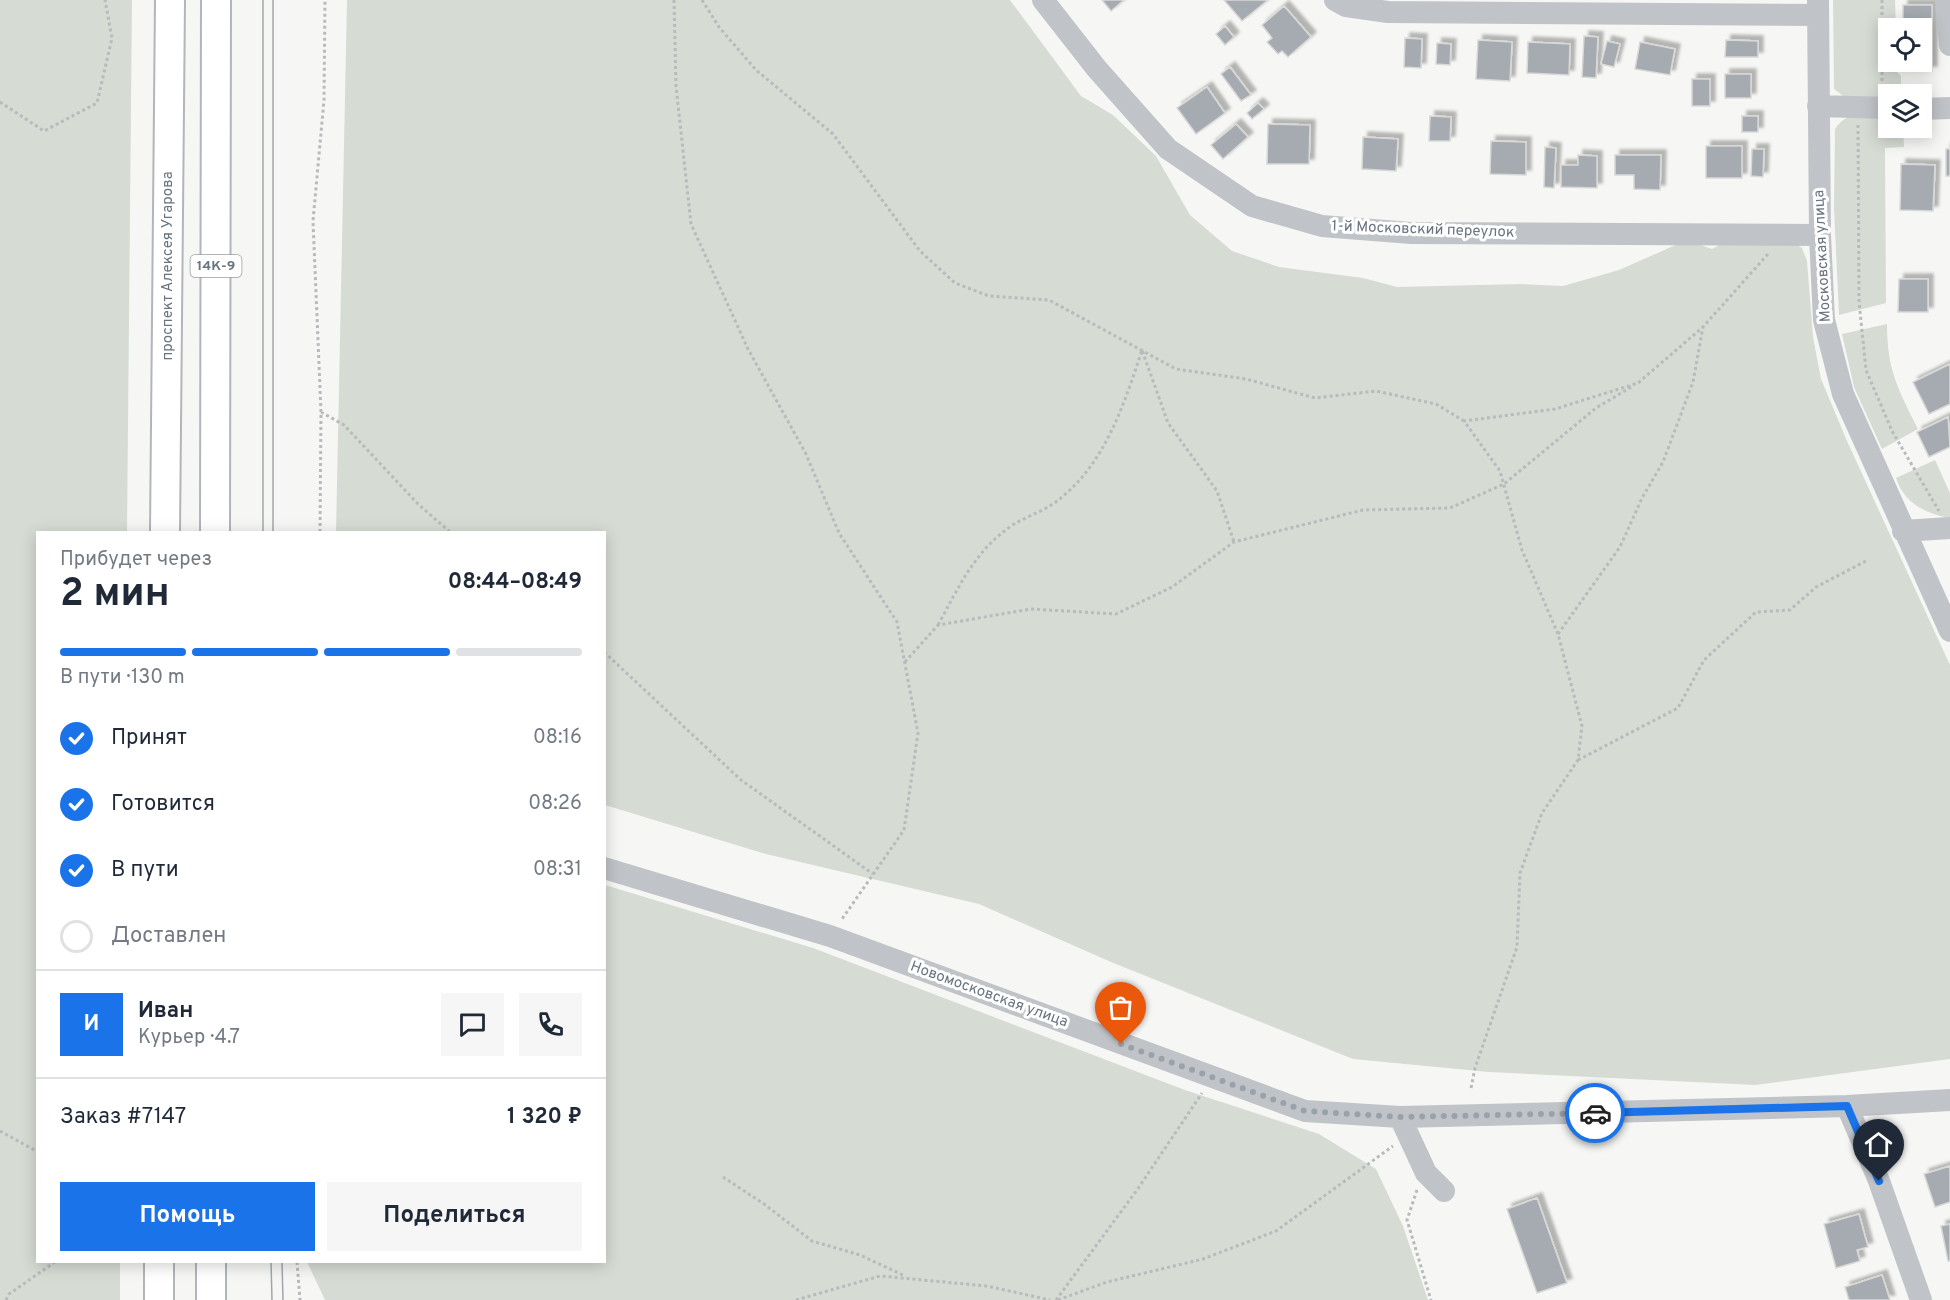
<!DOCTYPE html>
<html lang="ru">
<meta charset="utf-8">
<style>
:root{--surface:#fff;--page:#f6f6f7;--text:#1f2937;--muted:#747a83;--line:#e0e1e3;--accent:#1a73e8}
body{margin:0;font-family:Overpass,sans-serif;background:var(--page);color:var(--text);height:100vh;display:flex;flex-direction:column;font-size:22px;white-space:nowrap}
*{box-sizing:border-box;margin:0}
p{font-size:20px;color:var(--muted)}
.icon{flex:none;width:33px;height:33px;fill:none;stroke:currentColor;stroke-width:2;stroke-linecap:round;stroke-linejoin:round}
.map{position:relative;flex:1;overflow:hidden}
.drawer{position:absolute;left:36px;top:531px;width:570px;height:732px;display:flex;flex-direction:column;background:var(--surface);border-radius:0px;box-shadow:0 3px 15px #0003}
.drawer>*{flex:none}
.controls{position:absolute;left:1878px;top:18px;display:grid;gap:12px}
.controls a{display:grid;place-items:center;width:54px;height:54px;border-radius:0px;background:var(--surface);box-shadow:0 3px 15px #0003;font-size:30px}
.pin{position:absolute;display:grid;place-items:center;width:51px;height:51px;color:#fff;margin:-62px -26px;border-radius:50% 50% 50% 0;rotate:-45deg;box-shadow:0 0 6px #0007}
.pin .icon{rotate:45deg}
.courier{position:absolute;display:grid;place-items:center;width:60px;height:60px;margin:-30px;border:4px solid #1a73e8;border-radius:50%;background:#fff;color:#222;box-shadow:0 2px 8px #0007}
.head em{font-style:normal;font-weight:700}
.head div{display:flex;flex-direction:column-reverse}
.head{display:flex;align-items:center;justify-content:space-between;height:102px;padding:0 24px}
h1{font-size:39px;font-weight:700;line-height:45px}
.bar{display:grid;grid-template-columns:repeat(4,1fr);gap:9px 6px;align-content:center;height:72px;padding:0 24px}
.bar i{height:8px;border-radius:4px;background:var(--line)}
.bar .current{background:var(--accent)}
.bar p{grid-column:span 4}
.line{display:flex;align-items:center;gap:15px;padding:0 24px;border-top:2px solid var(--line)}
.line div{flex:1}
.round{display:grid;place-items:center;flex:none;width:63px;height:63px;border-radius:0px;background:var(--page)}
ol{padding:0 24px;list-style:none}
li{display:flex;align-items:center;gap:18px;height:66px}
li p{margin-inline-start:auto}
li .icon{padding:6px;border-radius:50%;background:var(--accent);color:#fff;stroke-width:4}
li:last-child{color:var(--muted)}
li i{width:33px;height:33px;border:3px solid var(--line);border-radius:50%}
.cta{display:flex;gap:12px;margin-top:auto;padding:12px 24px}
.cta a{flex:1;height:69px;border-radius:0px;background:var(--accent);color:#fff;font-size:24px;font-weight:700;line-height:69px;text-align:center}
.cta a+a{background:var(--page);color:var(--text)}
.map>svg:first-child{display:block}
.green{fill:#d6dbd4}
.building{fill:#a5abb1;stroke:#d8d8d6;stroke-width:1.5;filter:url(#shadow)}
.lines{fill:none;stroke-linecap:round;stroke-linejoin:round}
.major-casing{stroke:#b2b5b9;stroke-width:32}
.path{stroke:#b8babd;stroke-width:3;stroke-dasharray:3 3;stroke-linecap:butt}
.minor{stroke:#c0c3c7;stroke-width:22}
.major{stroke:#fff;stroke-width:28}
.tram{stroke:#a2a6ac;stroke-width:1.5}
.done{stroke:#9aa2a9;stroke-width:6;stroke-dasharray:0 10.8}
.route{stroke:#1a73e8;stroke-width:8}
.labels{text-anchor:middle;dominant-baseline:central;stroke-width:6;stroke-linejoin:round;paint-order:stroke}
.shield{fill:#fff;stroke:#969ea7;stroke-width:1.5}
.shield-label{font-size:14px;font-weight:bold;fill:#697481}
.street-label{font-size:15px;fill:#697481;stroke:#fff}
</style>
<div class="map">
<svg width="1950" height="1300" viewBox="0 0 1950 1300">
<defs>
<filter id="shadow"><feDropShadow dx="5" dy="-5" stdDeviation="1.5" flood-color="#0004"/></filter>
</defs>
<rect width="100%" height="100%" fill="#f6f7f4"/>
<path class="green" d="M0,0H132L127,532H38V1262H120V1300H0Z
M347,0H1010L1081,96L1113,115L1156,156L1190,215L1232,251L1279,267L1363,278L1397,287L1521,284L1563,286L1619,270L1687,240L1712,249L1729,240H1788L1802,248L1807,261L1813,337L1821,379L1847,441L1950,665V1059L1755,1085L1489,1072L1353,1059L1111,962L979,904L766,854L605,805L604,532H336Z
M1833,0H1895L1896,28H1888V62H1897V72L1901,76V94H1888V102L1850,101L1834,89Z
M1888,113V128H1903L1904,147L1885,148L1886,303L1839,315L1834,208L1835,129C1847,110 1868,114 1888,113Z
M1887,324C1887,370 1898,389 1918,429L1882,449L1854,387L1842,334Z
M1935,460L1950,493V518C1926,514 1904,503 1896,478Z
M605,885L813,948L1185,1090L1319,1134L1376,1169L1403,1226L1428,1300H325L307,1262H604Z"/>
<path class="building" d="M1102,0H1124L1111,11Z
M1224,0H1268L1242,21Z
M1903,5H1932V71H1902V62H1922V28H1903Z
M1284,6L1311,37L1288,57L1282,51L1278,54L1267,42L1272,38L1262,25Z
M1225,26L1234,37L1225,45L1216,34Z
M1584,36L1598,37L1596,78L1582,77Z
M1405,38L1422,39L1421,68L1404,67Z
M1478,40L1512,42L1510,81L1476,79Z
M1726,40L1758,41V57H1725Z
M1607,41L1620,44L1614,67L1601,64Z
M1528,42L1570,44L1569,75L1527,73Z
M1640,42L1675,49L1670,75L1635,69Z
M1437,43L1451,44L1450,65L1436,64Z
M1230,67L1251,95L1241,101L1221,74Z
M1725,74H1751V98H1725Z
M1692,79H1710V106H1692Z
M1207,87L1225,113L1196,134L1177,108Z
M1258,103L1264,109L1252,119L1247,113Z
M1430,116L1451,117L1450,141H1429Z
M1742,116H1758V132H1742Z
M1236,124L1248,137L1223,159L1211,145Z
M1268,124L1310,125L1309,164H1267Z
M1363,137L1398,139L1396,171L1362,169Z
M1491,141L1526,142V175L1490,174Z
M1706,146H1742V178H1706Z
M1545,147L1556,148L1554,188L1544,187Z
M1752,149H1764L1763,177L1751,176Z
M1946,149H1950V176H1946Z
M1578,155L1597,156V188L1561,187V165H1578Z
M1615,155H1661L1660,190L1634,189V175H1615Z
M1901,164L1935,165L1933,211L1900,210Z
M1899,279H1928V312H1898Z
M1950,364V404L1929,414L1913,382Z
M1948,417L1950,447L1929,457L1917,432Z
M1950,1166V1202L1935,1207L1924,1174Z
M1537,1198L1567,1283L1537,1293L1507,1209Z
M1859,1214L1868,1247L1857,1250L1860,1261L1836,1268L1824,1224Z
M1950,1224V1261H1948L1941,1226Z
M1882,1275L1890,1300H1849L1845,1287Z"/>
<g class="lines">
<g class="major-casing">
<path id="major" d="M165,532L170,0
M215,532L216,0
M159,1300V1262
M211,1300V1262"/>
</g>
<path class="path" d="M674,0L676,86L691,224L748,349L806,454L839,533L897,622L918,733L904,830L842,919
M702,0L719,27L756,70L833,134L920,251L955,283L989,296L1049,300L1176,369L1246,379L1315,398L1376,391L1436,404L1464,421
M1882,0V88
M0,102L44,131L97,103L112,38L105,0
M1858,125L1859,302L1866,370L1892,431L1939,511
M321,412L344,425L418,504L450,532
M320,532L321,412L313,221L324,100L325,0
M938,625C960,585 975,550 1014,524C1030,515 1049,509 1062,497C1106,461 1125,402 1142,350L1168,423L1217,491L1234,542
M1558,634L1620,547L1642,498L1663,462L1693,382L1703,327
M604,652L741,780L873,874
M905,662L938,625L1031,609L1116,614L1172,587L1234,542L1363,510L1450,508L1504,484L1596,408L1633,386
M1578,760L1678,708L1704,660L1756,612L1790,610L1816,587L1866,561
M1471,1088L1475,1068L1517,947L1520,873L1542,813L1578,760L1582,726L1558,634L1522,550L1500,471L1464,421L1555,409L1638,383L1703,327L1768,254
M0,1131L38,1152
M723,1177L764,1204L812,1241L860,1255L905,1276
M1417,1190L1407,1220L1431,1300
M297,1262L300,1300
M6,1300L9,1294L55,1262
M796,1300L880,1276L987,1286L1050,1300
M1056,1300L1137,1190L1202,1093
M1058,1300L1107,1282L1203,1259L1276,1231L1393,1146"/>
<path class="minor" d="M1043,0L1097,69L1168,149L1252,206L1322,226L1411,233L1820,235
M1335,0L1346,6L1388,12L1818,15
M1818,0L1820,235L1824,320L1843,394L1950,631
M1946,2L1950,45
M1818,106L1888,108
M1922,109L1950,108
M1903,531L1950,528
M604,868L830,936L1305,1111L1400,1117L1847,1106L1950,1100
M1847,1106L1879,1181L1921,1300
M1400,1117L1426,1173L1444,1191"/>
<use href="#major" class="major"/>
<path class="tram" d="M263,0V532
M273,532V0
M271,1262L272,1300
M282,1262L283,1300"/>
</g>
<g class="lines">
<path class="done" d="M1121,1044L1305,1111L1400,1117L1595,1113"/>
<path class="route" d="M1595,1113L1847,1106L1879,1181"/>
</g>
<g class="labels">
<rect class="shield" x="190.5" y="255" width="51" height="22" rx="4.5"/>
<g class="shield-label">
<text x="216" y="266">14К-9</text>
</g>
<g class="street-label">
<text transform="translate(1423 230) rotate(2)">1-й Московский переулок</text>
<text transform="translate(1823 256) rotate(-93)">Московская улица</text>
<text transform="translate(168 266) rotate(-90)">проспект Алексея Угарова</text>
<text transform="translate(989 995) rotate(20)">Новомосковская улица</text>
</g>
</g>
</svg>
<div class="controls">
<a><svg class="icon" aria-label="locate" viewBox="0 0 24 24"><circle cx="12" cy="12" r="6"/><path d="M12 2v4M12 18v4M2 12h4M18 12h4"/></svg></a>
<a><svg class="icon" aria-label="layers" viewBox="0 0 24 24"><path d="M12 4l9 5-9 5-9-5zM3 14l9 5 9-5"/></svg></a>
</div>
<div class="pin" style="left:1121px;top:1044px;background:#ea580c"><svg class="icon" aria-label="bag" viewBox="0 0 24 24"><path d="M5 8h14l-1 12H6zM9 8a3 3 0 0 1 6 0"/></svg></div>
<div class="pin" style="left:1879px;top:1181px;background:#1f2937"><svg class="icon" aria-label="home" viewBox="0 0 24 24"><path d="M3 11l9-7 9 7M6 9v11h12V9"/></svg></div>
<div class="courier" style="left:1595px;top:1113px"><svg class="icon" aria-label="car" viewBox="0 0 24 24"><path d="M5 17H2v-5l4-1 3-4h7l3 4 3 1v5h-3M9 17h6M6 11h13"/><circle cx="7" cy="17" r="2"/><circle cx="17" cy="17" r="2"/></svg></div>
<section class="drawer">
<div class="head"><div><h1>2 мин</h1><p>Прибудет через</p></div><em>08:44–08:49</em></div>
<div class="bar"><i class="current"></i><i class="current"></i><i class="current"></i><i></i><p>В пути · 130 m</p></div>
<ol>
<li><svg class="icon" aria-label="check" viewBox="0 0 24 24"><path d="M5 12l5 5 9-10"/></svg>Принят<p>08:16</p></li>
<li><svg class="icon" aria-label="check" viewBox="0 0 24 24"><path d="M5 12l5 5 9-10"/></svg>Готовится<p>08:26</p></li>
<li><svg class="icon" aria-label="check" viewBox="0 0 24 24"><path d="M5 12l5 5 9-10"/></svg>В пути<p>08:31</p></li>
<li><i></i>Доставлен</li>
</ol>
<div class="line" style="height:108px"><b class="round" style="background:var(--accent);color:#fff">И</b><div><b>Иван</b><p>Курьер · 4.7</p></div><a class="round"><svg class="icon" aria-label="chat" viewBox="0 0 24 24"><path d="M4 5h16v11H9l-5 4z"/></svg></a><a class="round"><svg class="icon" aria-label="phone" viewBox="0 0 24 24"><path d="M5 4h4l2 5-3 2q2 4 5 5l2-3 5 2v4C11 20 4 13 5 4z"/></svg></a></div>
<div class="line" style="height:78px"><div>Заказ #7147</div><b>1 320 ₽</b></div>
<div class="cta"><a>Помощь</a><a>Поделиться</a></div>
</section>
</div>
